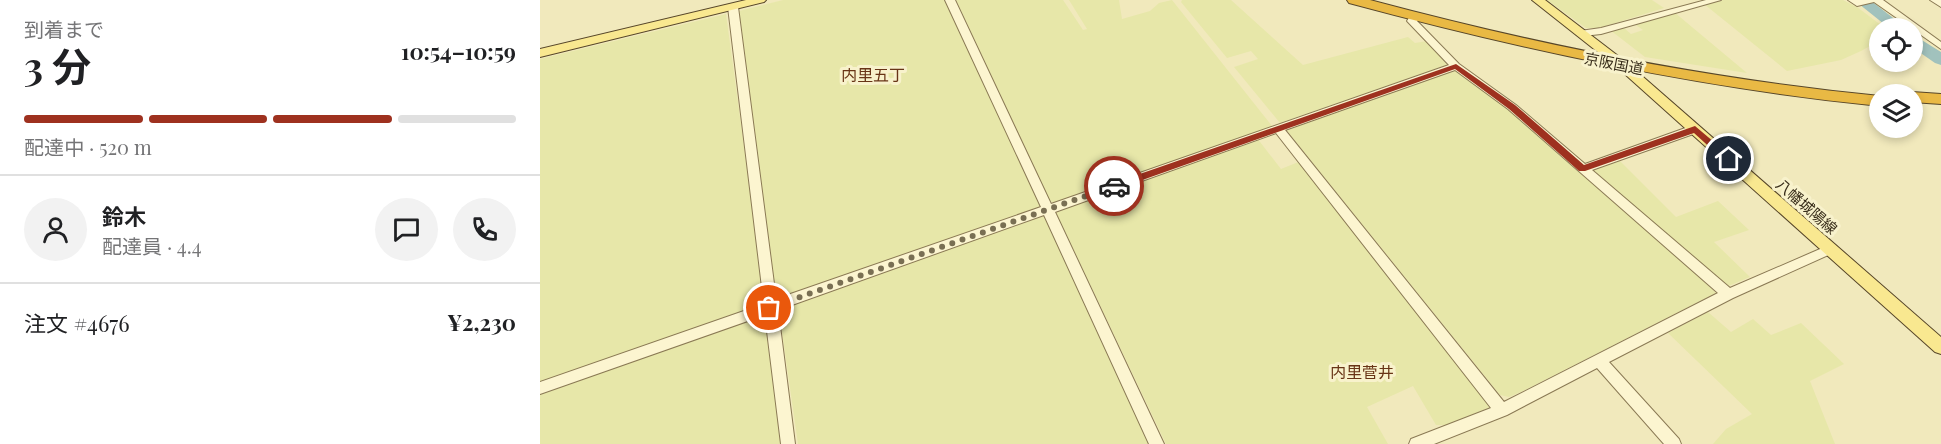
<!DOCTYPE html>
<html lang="ja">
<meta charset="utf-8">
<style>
:root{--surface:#fff;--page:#f2f2f2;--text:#202124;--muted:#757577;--line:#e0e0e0;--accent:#9e311f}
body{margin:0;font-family:"Playfair Display","Noto Sans JP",serif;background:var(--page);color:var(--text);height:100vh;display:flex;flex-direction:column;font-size:22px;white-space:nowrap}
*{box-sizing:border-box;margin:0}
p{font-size:20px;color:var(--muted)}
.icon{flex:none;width:33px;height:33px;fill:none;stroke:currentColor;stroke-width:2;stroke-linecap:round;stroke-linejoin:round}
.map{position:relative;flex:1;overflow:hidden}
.panel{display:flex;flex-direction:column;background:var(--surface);width:540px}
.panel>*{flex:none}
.buttons{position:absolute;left:1329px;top:18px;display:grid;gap:12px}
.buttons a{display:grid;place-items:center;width:54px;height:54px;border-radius:50%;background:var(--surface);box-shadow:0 3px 9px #0003;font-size:30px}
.pin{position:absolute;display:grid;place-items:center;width:51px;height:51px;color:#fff;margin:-26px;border:3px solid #fff;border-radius:50%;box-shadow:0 2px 6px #0007}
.courier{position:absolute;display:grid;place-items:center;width:60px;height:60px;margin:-30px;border:4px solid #9e311f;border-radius:50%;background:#fff;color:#222;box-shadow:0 2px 8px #0007}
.overview em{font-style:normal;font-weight:700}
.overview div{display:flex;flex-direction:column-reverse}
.overview{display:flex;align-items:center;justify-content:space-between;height:102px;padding:0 24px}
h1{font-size:39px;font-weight:700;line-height:45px}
.bar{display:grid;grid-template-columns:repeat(4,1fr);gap:9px 6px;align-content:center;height:72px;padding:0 24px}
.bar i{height:8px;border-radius:4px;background:var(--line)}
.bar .selected{background:var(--accent)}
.bar p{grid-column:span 4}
.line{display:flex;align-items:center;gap:15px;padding:0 24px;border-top:2px solid var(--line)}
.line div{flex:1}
.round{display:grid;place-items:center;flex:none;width:63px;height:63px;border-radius:32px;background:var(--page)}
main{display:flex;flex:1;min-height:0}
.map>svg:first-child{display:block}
.farmland{fill:#e7e7a9}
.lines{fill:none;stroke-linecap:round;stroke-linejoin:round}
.river{fill:#a1c2bd;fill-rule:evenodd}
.minor-casing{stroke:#8a7954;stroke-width:2}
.major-casing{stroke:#574629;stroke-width:2}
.highway-casing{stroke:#574629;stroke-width:2}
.minor{fill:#fcf5d0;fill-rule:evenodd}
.major{fill:#f9e890;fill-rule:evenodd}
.highway{fill:#e9b944;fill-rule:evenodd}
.route{fill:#9e311f}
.done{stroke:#796f53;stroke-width:6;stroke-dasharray:0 10.8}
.labels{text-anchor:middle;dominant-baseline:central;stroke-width:6;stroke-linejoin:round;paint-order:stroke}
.street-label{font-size:15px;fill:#382d1a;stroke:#f8f2cc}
.neighbourhood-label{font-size:16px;fill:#683416;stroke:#f8f2cc}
</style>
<main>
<section class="panel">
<div class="overview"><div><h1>3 分</h1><p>到着まで</p></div><em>10:54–10:59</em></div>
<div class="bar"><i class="selected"></i><i class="selected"></i><i class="selected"></i><i></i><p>配達中 · 520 m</p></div>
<div class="line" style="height:108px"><a class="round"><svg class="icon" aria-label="person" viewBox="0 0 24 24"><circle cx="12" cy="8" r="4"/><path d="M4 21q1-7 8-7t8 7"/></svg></a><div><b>鈴木</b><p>配達員 · 4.4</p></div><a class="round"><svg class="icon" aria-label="chat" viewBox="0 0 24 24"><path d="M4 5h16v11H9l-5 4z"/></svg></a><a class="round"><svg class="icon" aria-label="phone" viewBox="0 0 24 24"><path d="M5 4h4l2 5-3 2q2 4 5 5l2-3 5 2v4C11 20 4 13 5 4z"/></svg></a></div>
<div class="line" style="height:78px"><div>注文 #4676</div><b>¥2,230</b></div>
</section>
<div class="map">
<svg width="1401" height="444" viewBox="0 0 1401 444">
<rect width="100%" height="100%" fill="#f1e9bc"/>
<path class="farmland" d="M243,0H407L501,206L498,210L243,298L235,294L195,12Z
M416,0H523L543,30L547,29L529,0H579L582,19L610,11L619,3L632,0L732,126L729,128L515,203L510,201Z
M642,0H691L763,65L868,37L875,43L887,41L911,64L740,123L694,67L718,59L711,51L687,58L641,2Z
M1007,0H1112L1124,8L1059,28H1046Z
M1183,0H1303L1317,7L1345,28H1340L1339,41L1321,51L1301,60L1247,71L1164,4Z
M1134,12L1207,73L1105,57L1070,30L1084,28L1091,34L1103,30L1093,23Z
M186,14L225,301L220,307L0,384V59Z
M914,69L918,70L935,86L966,106L1145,262L1176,293L983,391L969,397L960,395L746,130L749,127Z
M717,138L741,169L761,161L951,407L907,425H896L873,386L827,407L848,444H626L516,213L518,208Z
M1079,160L1136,217L1178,201L1209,230L1174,242L1210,277L1186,287L1055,176L1052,169Z
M501,215L507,216L612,444H258L239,311L245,305Z
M1168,312L1191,332L1213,319L1231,335L1261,323L1304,364L1270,381L1295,444H1173L1186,429L1212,414L1128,333Z
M221,314H227L244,444H0V392Z"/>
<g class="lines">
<path class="river" d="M1314,0H1330L1366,28H1349Z
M1372,34L1401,52V65L1395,63L1372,47Z"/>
<g class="minor-casing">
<path id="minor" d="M405,0H415L511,204L909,65L867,21L871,14L874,13L879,16L877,21L919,64L976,105L1045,164L1151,126H1159L1160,129L1159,132L1052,170L1190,288L1287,246H1295L1297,249L1295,252L1193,298L1069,362L1139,439L1141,444H1124L1057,368L967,415L894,444H869L871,439L951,408L736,133L515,212L624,444H609L504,215L238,310L255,444H241L225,315L0,394V382L224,304L188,7L190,5L193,4L198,7L236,299L501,207ZM915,70L968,109L1178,293L964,402L745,130Z
M1166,0H1181L1061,34L1043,36L1038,33L1040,31L1061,28Z
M1308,0H1343L1401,42V49L1334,2L1317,6Z
M1390,0H1401V7Z"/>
</g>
<g class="major-casing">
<path id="major" d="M206,0H226L224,2L0,57V49Z
M992,0H1005L1086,62L1401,337V354L1395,352L1078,68Z"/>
</g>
<g class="highway-casing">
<path id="highway" d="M807,0H830C998,45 1166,79 1340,96V106C1159,88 984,50 809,3Z
M1372,92L1401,94V104L1372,102V94H1366Z"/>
</g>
<use href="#minor" class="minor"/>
<use href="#major" class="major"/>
<use href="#highway" class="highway"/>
</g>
<path class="route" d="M916,64L975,105L1044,165L1155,126L1194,159L1186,162L1154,133L1045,171H1039L969,109L915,69L577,189L574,190L569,186L571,184Z"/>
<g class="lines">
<path class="done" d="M229,308L574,186"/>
</g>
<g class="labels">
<g class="street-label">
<text transform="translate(1074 63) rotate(11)">京阪国道</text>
<text transform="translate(1267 206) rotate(41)">八幡城陽線</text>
</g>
<g class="neighbourhood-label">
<text x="333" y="74">内里五丁</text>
<text x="822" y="371">内里菅井</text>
</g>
</g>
</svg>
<div class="buttons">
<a><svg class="icon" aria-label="locate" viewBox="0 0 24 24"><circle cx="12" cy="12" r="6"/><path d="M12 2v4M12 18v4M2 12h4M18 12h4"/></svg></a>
<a><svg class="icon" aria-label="layers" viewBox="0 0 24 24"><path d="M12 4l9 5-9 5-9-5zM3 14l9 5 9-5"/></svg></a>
</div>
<div class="pin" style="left:229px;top:308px;background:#ea580c"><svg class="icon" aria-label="bag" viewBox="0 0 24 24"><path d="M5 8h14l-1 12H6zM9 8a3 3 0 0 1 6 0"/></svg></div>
<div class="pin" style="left:1189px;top:159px;background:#1f2937"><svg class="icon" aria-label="home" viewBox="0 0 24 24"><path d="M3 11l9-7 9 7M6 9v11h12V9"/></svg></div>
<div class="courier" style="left:574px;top:186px"><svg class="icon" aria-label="car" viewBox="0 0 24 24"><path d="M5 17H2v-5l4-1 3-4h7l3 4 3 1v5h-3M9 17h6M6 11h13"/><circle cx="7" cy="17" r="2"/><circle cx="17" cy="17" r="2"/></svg></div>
</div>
</main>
